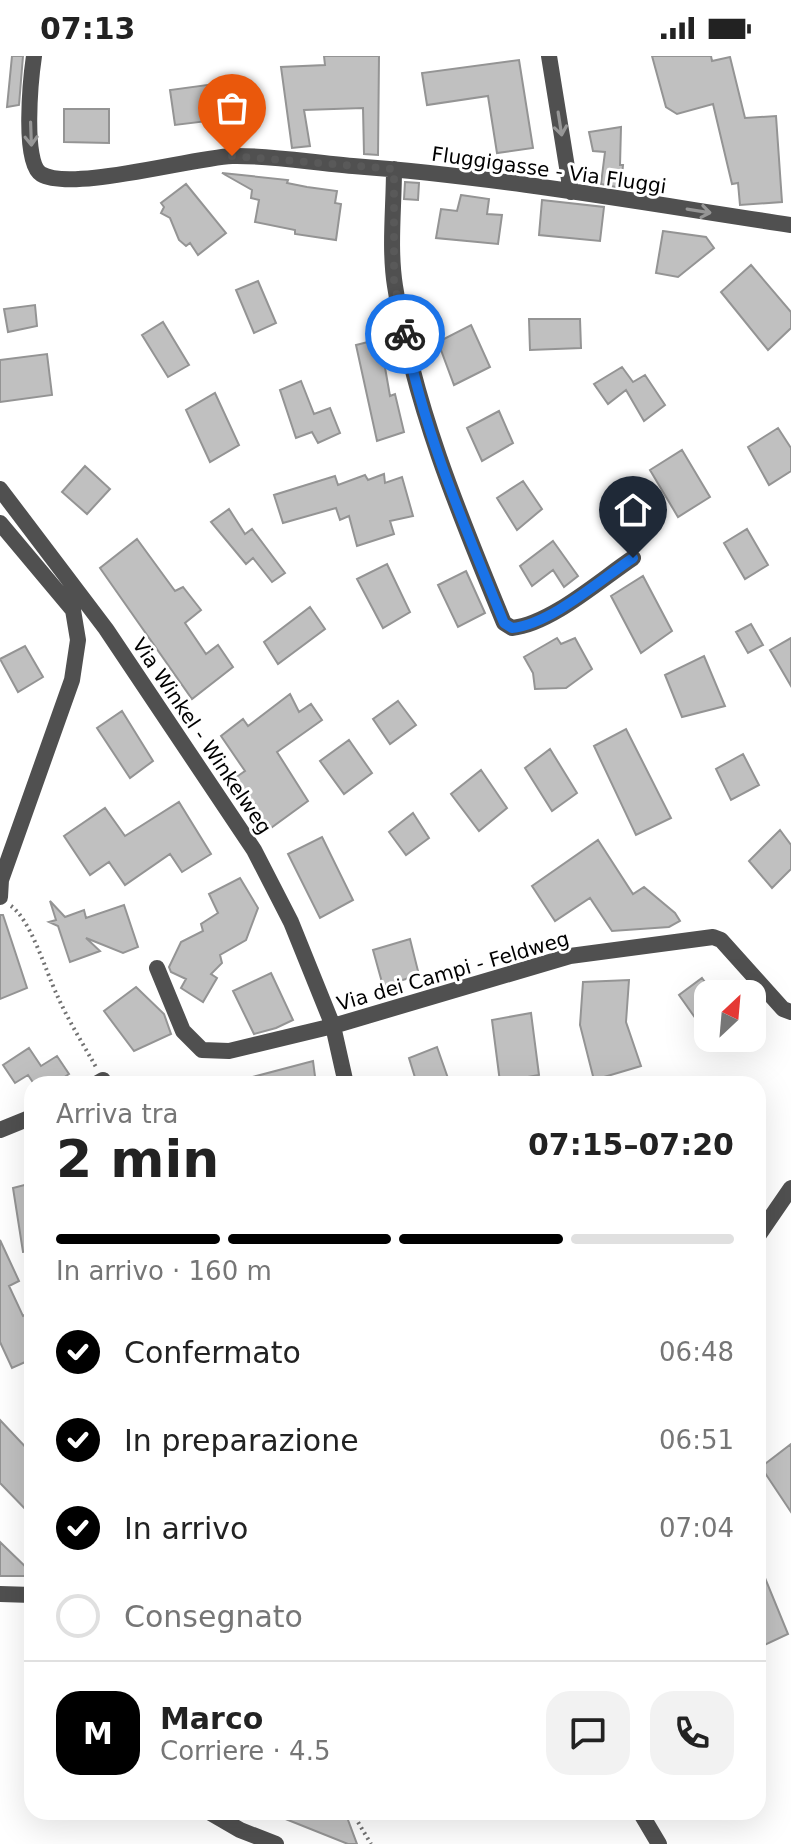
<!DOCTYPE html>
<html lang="it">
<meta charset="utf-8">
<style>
:root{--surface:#fff;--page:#f2f2f2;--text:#222;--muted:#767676;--line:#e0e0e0;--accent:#000}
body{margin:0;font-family:"DejaVu Sans",sans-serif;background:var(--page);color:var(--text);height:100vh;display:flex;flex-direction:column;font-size:30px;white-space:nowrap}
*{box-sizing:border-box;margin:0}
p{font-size:26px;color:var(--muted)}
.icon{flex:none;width:44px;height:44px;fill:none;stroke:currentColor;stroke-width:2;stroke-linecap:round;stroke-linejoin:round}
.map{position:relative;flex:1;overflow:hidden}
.drawer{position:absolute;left:24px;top:1020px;width:742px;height:744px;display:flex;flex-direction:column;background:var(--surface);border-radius:24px;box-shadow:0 8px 32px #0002}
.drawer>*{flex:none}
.needle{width:52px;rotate:26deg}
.controls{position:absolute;left:694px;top:924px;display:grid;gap:16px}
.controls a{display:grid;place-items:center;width:72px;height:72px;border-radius:16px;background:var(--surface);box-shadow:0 8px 32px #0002;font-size:40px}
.pin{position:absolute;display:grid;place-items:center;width:68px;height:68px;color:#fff;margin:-82px -34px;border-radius:50% 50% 50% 0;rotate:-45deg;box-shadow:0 0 8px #0007}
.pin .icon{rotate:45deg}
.courier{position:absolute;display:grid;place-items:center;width:80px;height:80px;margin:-40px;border:6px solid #1a73e8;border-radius:50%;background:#fff;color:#222;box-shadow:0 2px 10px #0007}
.overview em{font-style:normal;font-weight:600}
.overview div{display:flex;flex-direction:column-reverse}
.overview{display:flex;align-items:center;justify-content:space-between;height:136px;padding:0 32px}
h1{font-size:52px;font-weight:600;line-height:60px}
.bar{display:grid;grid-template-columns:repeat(4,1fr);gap:12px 8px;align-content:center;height:96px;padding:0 32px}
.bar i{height:10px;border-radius:6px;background:var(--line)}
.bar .current{background:var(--accent)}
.bar p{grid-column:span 4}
.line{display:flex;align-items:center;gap:20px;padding:0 32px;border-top:2px solid var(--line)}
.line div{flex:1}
.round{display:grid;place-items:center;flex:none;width:84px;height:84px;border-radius:24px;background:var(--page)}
ol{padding:0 32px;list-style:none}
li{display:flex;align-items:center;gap:24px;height:88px}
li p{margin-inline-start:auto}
li .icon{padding:8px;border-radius:50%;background:var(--accent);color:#fff;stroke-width:4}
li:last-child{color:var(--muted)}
li i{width:44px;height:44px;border:4px solid var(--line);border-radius:50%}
.status{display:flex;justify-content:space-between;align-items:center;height:56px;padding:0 40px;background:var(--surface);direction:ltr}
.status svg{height:22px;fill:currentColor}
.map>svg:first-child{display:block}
.building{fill:#c0c0c0;stroke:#949494;stroke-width:2}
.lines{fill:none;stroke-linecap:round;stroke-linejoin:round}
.path{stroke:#727272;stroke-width:4;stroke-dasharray:2 4;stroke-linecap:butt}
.street{stroke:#505050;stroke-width:16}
.oneway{stroke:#969696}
.done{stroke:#595959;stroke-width:8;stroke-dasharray:0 14.4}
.route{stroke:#1a73e8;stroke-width:10}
.labels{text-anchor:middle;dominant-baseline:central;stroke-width:6;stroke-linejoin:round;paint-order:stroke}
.street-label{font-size:20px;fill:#000;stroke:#fff}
</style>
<div class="status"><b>07:13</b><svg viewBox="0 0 49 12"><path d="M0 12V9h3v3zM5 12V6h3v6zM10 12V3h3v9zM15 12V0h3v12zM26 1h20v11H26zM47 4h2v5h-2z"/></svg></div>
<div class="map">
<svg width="791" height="1788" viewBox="0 0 791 1788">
<rect width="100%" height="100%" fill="#fff"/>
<path class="building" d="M12,0H23L19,49L7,51Z
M324,0H379L378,99L364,98L363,52L304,54L310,90L292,92L281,11L325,9Z
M652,0H711L712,5L730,1L745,62L776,60L782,146L740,149L738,127L732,128L713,48L677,58L666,51Z
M519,4L533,92L497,97L488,40L427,49L422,17Z
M244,24L249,60L175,69L170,34Z
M64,53H109V87L64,86Z
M621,71L620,109H623L621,132L601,128L605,96L593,95L589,76Z
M222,117L288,124L287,127L307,131L337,135L335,147L341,148L336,184L295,178V174L255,166L259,144L251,142L252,134Z
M405,126L419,127L418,144L404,143Z
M186,128L226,177L198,199L190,187L186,190L179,184L170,162L161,157L164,151L161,147Z
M461,139L489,143L487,158L502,159L498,188L436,182L441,153L457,155Z
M542,144L604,151L600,185L539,179Z
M663,175L706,181L714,192L678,221L656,217Z
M751,209L791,256V272L768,294L721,236Z
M258,225L276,267L254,277L236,234Z
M35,249L37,270L8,276L4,253Z
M529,263H580L581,292L530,294Z
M163,266L189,309L168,321L142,279Z
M471,269L490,311L454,329L438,286Z
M380,283L390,340L395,338L404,376L377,385L356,289Z
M47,298L52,339L0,346V304Z
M622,311L633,326L645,319L665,349L644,365L626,334L608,348L594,328Z
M301,325L314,358L330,352L340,377L318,387L312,376L296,382L280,334Z
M215,337L239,389L210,406L186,354Z
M499,355L513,387L482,405L467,372Z
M778,372L791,392V415L769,429L748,391Z
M682,394L710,441L678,461L650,414Z
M85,410L110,433L87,458L62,436Z
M384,418L385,427L402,421L413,460L390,465L394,478L357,490L349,460L340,464L336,452L283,467L274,439L335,420L338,429L365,419L368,424Z
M523,425L542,453L517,474L497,442Z
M229,453L245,478L252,473L285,517L272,526L253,502L246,508L211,466Z
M747,473L768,509L745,523L724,487Z
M137,483L175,535L183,531L201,554L185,567L206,598L218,589L233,611L192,643L100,512Z
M553,485L578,520L564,531L553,514L532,530L520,510Z
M387,508L410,556L383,572L357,523Z
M466,515L485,557L458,571L438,529Z
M643,520L672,575L641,597L611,540Z
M310,551L325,573L278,608L264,586Z
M751,568L763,589L748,597L736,576Z
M557,582L561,588L575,582L592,613L566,632L535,633L533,617L524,601Z
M791,582V630L770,594Z
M25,590L43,621L18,636L0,603Z
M704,600L725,650L682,661L665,619Z
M290,638L299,656L311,648L322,664L277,696L308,745L264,777L232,724L245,715L221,680L243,663L248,670Z
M398,645L416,669L390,688L373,663Z
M122,655L153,705L130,722L97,672Z
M626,673L671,762L636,779L594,690Z
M349,684L372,717L344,738L320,705Z
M550,693L577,737L552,755L525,712Z
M743,698L759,729L731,744L716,713Z
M481,714L507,752L479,775L451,738Z
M179,746L211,798L182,816L170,798L125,829L109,806L90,819L64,780L105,752L125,780Z
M413,757L429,782L406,799L389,776Z
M780,774L791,789V813L772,832L749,805Z
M322,781L353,844L320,862L288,798Z
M598,784L633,838L644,831L675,857L680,865L669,871L612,875L590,842L555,865L532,830Z
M240,822L258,852L246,884L220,899L222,907L211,918L217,922L203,946L181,932L186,923L171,916L169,911L181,886L203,875L201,868L218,857L209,838Z
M50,845L65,861L84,854L86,862L124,849L138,891L123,897L86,882L100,895L70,906L58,870L49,866L56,864Z
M0,859H3L27,932L0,943Z
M410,883L419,919L383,930L373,894Z
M271,917L293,964L276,972L254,978L233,935Z
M702,922L708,930V980L679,939Z
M629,924L626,966L641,1010L594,1024L580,969L583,926Z
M136,931L164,958L171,978L134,995L104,955Z
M531,957L539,1019L500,1026L492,964Z
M437,991L450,1028H417L409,1002Z
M29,992L41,1010L57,1000L69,1018L54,1028H34L28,1019L15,1027L3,1009Z
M313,1005L316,1028H246L245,1023Z
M32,1127V1195L23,1196L13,1132Z
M0,1184L19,1225L9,1230L23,1260L32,1256V1303L12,1312L0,1286Z
M0,1364L32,1398V1460L0,1427Z
M791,1388V1456L761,1411Z
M0,1486L32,1517V1520H0Z
M758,1505L788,1578L758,1592Z
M268,1756H345L357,1788H348Z"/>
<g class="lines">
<path class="path" d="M11,850C31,864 46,916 57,939C68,964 83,988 96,1011
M352,1756L371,1788"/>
<path class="street" d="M34,0C31,20 22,107 41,118C71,136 191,102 232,100C271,99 313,107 353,110C500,121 645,147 791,169
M549,0L571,136
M394,113C394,151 389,192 395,230C413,347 459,458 504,567L512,572C551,568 600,524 633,502
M0,433L106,573L254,794L291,866L333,970L346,1028
M0,467L73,554L78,584L72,624L1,824L0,841
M157,912L183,975L202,994L229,995L333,970L570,900L713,881L721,884L783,953L791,956
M96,1028L103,1024
M0,1074L32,1061
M758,1180L791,1132
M0,1538L32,1539
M209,1756L240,1774L276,1788
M640,1756L659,1788"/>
</g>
<defs><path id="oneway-shaft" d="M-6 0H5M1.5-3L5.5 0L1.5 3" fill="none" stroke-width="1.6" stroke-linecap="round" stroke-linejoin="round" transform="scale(2)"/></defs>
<g class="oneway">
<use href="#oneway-shaft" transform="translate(560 68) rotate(81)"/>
<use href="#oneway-shaft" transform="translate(31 78) rotate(88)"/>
<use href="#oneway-shaft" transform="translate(699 155) rotate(9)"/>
</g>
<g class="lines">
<path class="done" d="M232,100L394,113V226L405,278"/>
<path class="route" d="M405,278C424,378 466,473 504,567L512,572C551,568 600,524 633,502"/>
</g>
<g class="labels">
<g class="street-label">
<text transform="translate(549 114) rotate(8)">Fluggigasse - Via Fluggi</text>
<text transform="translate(202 680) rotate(56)">Via Winkel - Winkelweg</text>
<text transform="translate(453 915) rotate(-16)">Via dei Campi - Feldweg</text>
</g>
</g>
</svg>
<div class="controls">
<a><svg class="needle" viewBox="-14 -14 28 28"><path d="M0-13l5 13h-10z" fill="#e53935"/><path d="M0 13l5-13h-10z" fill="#767676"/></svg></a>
</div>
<div class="pin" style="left:232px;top:100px;background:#ea580c"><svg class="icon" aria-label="bag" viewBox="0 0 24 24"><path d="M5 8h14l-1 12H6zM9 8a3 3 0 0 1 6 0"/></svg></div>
<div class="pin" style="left:633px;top:502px;background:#1f2937"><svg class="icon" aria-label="home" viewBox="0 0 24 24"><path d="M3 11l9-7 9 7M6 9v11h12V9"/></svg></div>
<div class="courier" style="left:405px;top:278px"><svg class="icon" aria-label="bike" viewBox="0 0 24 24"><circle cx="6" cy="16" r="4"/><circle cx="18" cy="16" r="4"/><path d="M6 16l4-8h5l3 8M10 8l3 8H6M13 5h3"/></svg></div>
<section class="drawer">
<div class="overview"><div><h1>2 min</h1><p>Arriva tra</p></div><em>07:15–07:20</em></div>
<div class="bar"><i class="current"></i><i class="current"></i><i class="current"></i><i></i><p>In arrivo · 160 m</p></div>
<ol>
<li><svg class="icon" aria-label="check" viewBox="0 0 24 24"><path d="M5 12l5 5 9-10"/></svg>Confermato<p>06:48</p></li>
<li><svg class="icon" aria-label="check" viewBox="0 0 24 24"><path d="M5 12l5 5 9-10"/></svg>In preparazione<p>06:51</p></li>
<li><svg class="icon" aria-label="check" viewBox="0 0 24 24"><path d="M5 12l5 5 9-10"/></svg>In arrivo<p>07:04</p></li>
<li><i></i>Consegnato</li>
</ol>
<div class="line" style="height:144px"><b class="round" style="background:var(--accent);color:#fff">M</b><div><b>Marco</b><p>Corriere · 4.5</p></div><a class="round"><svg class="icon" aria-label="chat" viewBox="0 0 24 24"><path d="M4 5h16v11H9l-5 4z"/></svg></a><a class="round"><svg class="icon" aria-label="phone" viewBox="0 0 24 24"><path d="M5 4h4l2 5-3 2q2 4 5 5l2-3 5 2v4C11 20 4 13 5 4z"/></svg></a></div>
</section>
</div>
